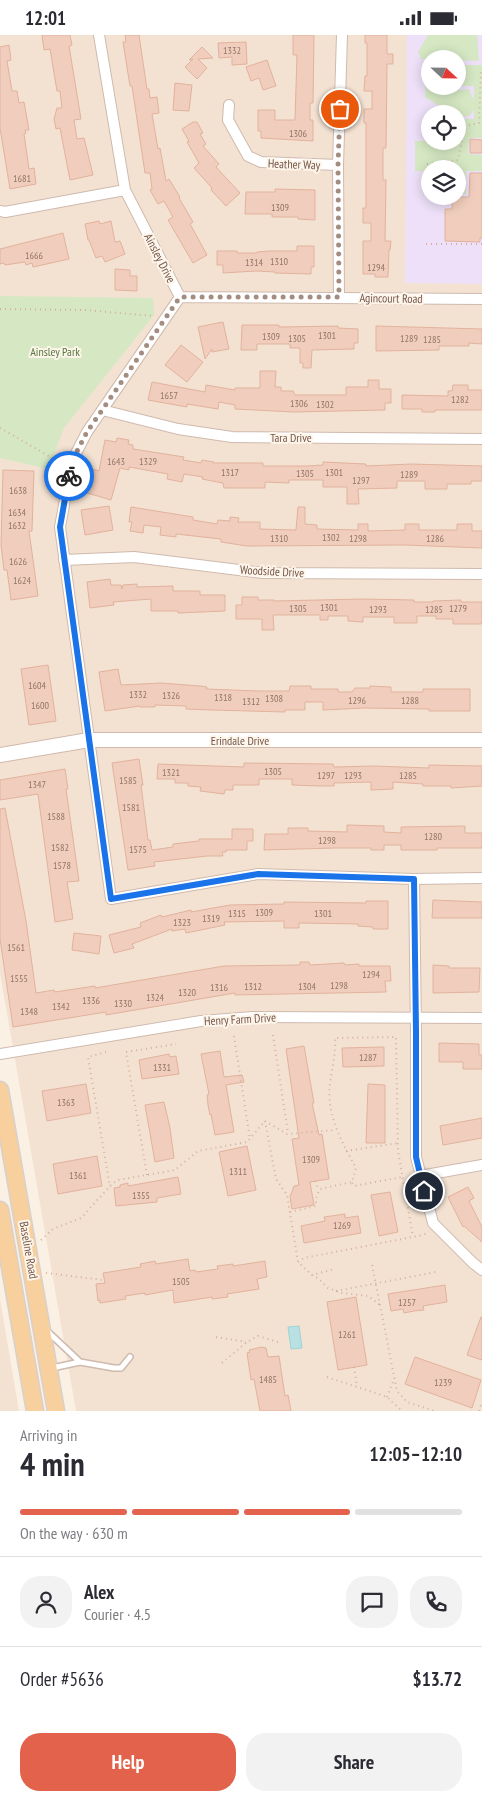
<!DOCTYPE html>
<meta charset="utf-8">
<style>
:root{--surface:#fff;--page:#f2f2f3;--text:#2b2b33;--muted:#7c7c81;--line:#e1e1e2;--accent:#e2624c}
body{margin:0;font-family:"PT Sans Narrow",sans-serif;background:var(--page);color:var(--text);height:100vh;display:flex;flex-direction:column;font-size:19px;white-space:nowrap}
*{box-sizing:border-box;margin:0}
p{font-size:16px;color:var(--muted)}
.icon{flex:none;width:28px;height:28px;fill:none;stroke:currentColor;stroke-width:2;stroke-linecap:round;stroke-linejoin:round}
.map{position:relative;height:1376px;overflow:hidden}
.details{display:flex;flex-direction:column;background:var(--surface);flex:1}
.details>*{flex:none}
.needle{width:32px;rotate:112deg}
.buttons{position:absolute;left:421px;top:15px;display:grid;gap:10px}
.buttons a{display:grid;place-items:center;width:45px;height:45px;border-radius:50%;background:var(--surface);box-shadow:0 2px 12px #0003;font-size:25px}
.pin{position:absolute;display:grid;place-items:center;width:42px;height:42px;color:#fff;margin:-21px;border:2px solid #fff;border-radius:50%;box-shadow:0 1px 5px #0007}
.courier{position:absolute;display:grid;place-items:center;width:50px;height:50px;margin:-25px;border:4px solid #1a73e8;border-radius:50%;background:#fff;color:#222;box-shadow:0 1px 6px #0007}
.summary em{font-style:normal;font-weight:800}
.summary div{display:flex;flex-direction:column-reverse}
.summary{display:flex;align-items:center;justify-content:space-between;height:85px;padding:0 20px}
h1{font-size:32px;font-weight:800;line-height:38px}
.bar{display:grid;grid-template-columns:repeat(4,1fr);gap:8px 5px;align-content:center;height:60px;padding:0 20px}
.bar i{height:6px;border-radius:4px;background:var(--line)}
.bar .selected{background:var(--accent)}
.bar p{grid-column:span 4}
.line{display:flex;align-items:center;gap:12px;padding:0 20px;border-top:1px solid var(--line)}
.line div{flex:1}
.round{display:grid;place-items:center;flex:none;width:52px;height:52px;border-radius:20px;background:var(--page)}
.primary-button{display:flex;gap:10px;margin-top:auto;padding:10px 20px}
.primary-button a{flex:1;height:58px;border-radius:20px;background:var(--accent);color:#fff;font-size:20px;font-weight:800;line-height:58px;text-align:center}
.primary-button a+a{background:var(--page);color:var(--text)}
.status{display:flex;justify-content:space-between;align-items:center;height:35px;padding:0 25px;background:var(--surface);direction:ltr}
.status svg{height:14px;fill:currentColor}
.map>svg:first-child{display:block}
.residential{fill:#f3e2d2;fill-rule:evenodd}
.education{fill:#ede0f8;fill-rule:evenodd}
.green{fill:#d5e8c3}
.water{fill:#b9e1e4;stroke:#9fd2d6}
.building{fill:#f0cdbc;stroke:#e2b29d}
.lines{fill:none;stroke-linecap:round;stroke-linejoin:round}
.lane-casing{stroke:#cfbaae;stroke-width:8}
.street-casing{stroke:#cfbaae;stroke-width:12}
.secondary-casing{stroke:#d1b9ab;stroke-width:16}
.primary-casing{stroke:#d8d0cc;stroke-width:19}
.path{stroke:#d5b09f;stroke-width:2;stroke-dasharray:1 4;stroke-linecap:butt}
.lane{stroke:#fff;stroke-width:5}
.street{stroke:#fff;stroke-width:10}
.secondary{stroke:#fff;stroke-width:14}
.primary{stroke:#f8d09e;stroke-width:16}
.done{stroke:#a38c80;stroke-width:5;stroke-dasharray:0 9}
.route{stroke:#1a73e8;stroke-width:6}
.labels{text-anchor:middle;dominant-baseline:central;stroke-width:4;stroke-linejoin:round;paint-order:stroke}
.number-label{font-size:10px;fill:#927466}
.street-label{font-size:12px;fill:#73564a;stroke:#fef5ea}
.park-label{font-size:12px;fill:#567842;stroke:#fef5ea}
</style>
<div class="status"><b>12:01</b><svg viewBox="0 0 49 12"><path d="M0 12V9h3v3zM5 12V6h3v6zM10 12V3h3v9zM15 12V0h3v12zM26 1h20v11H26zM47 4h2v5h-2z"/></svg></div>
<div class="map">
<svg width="482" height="1376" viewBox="0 0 482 1376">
<rect width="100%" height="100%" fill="#fbf0e4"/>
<path class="residential" d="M0,0H482V1376H76L0,938ZM430,24H458V51H430ZM430,79H458V106H430ZM430,134H458V161H430Z
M0,1264L19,1376H0Z"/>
<path class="education" d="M407,0H482V249L405,248ZM430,24H458V51H430ZM430,79H458V106H430ZM430,134H458V161H430Z"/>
<path class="green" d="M428,0H477L479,26L421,24L418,17Z
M458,30H482V103H469L468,119L482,120V136H466V159H458V134H430V136H415V106H458V84H474V74L471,80L464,82L458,81V79H439L444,74L425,62L426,42H430V51H445L451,58L458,55L469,54L474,65V51H458Z
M0,261L153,263L154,280L64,393L48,434L0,423Z"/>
<path class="water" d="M299,1291L302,1313L291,1314L288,1292Z"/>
<path class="building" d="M42,0H70L72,10L69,11L81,84L74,85L77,104L84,103L93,140L70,145L60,93L56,94L54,84L57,73H62L60,56H57L50,14L44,15Z
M125,0H139L147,54H149L150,63L157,62L159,78L152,79L158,114L160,113L166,146L169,144L180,162L179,163L193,187L190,189L207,220L193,228L168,185L173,182L164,166L158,169L150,155L152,154L150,138H145L132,51H130L123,7H126Z
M293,0H314L313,68H310V85H313V106L261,103V96H258V75H275V85H295L297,20H293Z
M365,0H387V19H393V29H387L386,113H383V145H386L385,206H391L390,215H389L388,242H375V239H363V206H371V188H363V173H366V88H364V74H372V56H364L365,41H367V8H365Z
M246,7L247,29L232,30V22L219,23L218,8Z
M9,10L11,25L7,26L12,56H17L19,68L24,67L29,95H25L26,98L24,99L29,134L34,133L36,149L10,154L0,93V12Z
M202,12L213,23L198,24L207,33L197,44L185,32L193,24L189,25Z
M267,25L276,51L263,55L259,43L251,46L246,32Z
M175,48L192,50L189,76L173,75Z
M193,87H197L203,98L200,99L206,109L203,111L219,129L216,132L240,158L226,171L211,155L212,153L194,133L199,128L187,107L189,106L182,94Z
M470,104L482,105V118H470Z
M470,138H482V203H480V207L445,206V174H452V162H469Z
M275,154L315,155V185L298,184V182H272V179H245L246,157H275Z
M99,186L100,189L111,186L115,207L120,206L125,219L105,227L102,221L96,223L89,205H88L85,189Z
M63,198L69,224L33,232L32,228L26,230L25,227L5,230L4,228L0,229V214Z
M297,211H314V232H311V239L275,238V237L256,236L223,238V230H217V216H237V218H257V217L269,216H297Z
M115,234L130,235V241H137V256L115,255Z
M223,287L229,314L212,317V314L205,324L198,292Z
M242,290H279V292L338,291V293L358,294V308H354V314L312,315L311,333H303V328H300V313H290V309H257V315H241Z
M376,291L482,294V309L469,308V311H439V315L376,316Z
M181,310L203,327L187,347L165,330Z
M260,336H276L275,352H281V356H293L295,360H346V352H368V345H379V354H391V368H385V375L294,377L235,374V370L219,367L218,374L187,369V372L148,365L152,347L205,357L206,350L235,355V353H260Z
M453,350H468V355H482V375H435V377H422V374H402V360L448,361V356H452Z
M117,403L129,405L128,409L133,410V414L184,422L183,425L201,428L202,425L214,427L213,428H263V431H308L323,430V427L366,429V431L411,429L482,431V446H471V449H447V454H425V446H397V453L358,454L359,469H347V452H323V445H289V448L265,447V453H224L223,448L202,444L203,442L184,439L182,447L167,444L168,439L129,432V435L120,433L111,465L84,457L92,434L99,436L105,405L116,407Z
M3,435L34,436L32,496H29L38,561L11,565L7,535H4L1,510Z
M109,471L113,495L85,500L81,475Z
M131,472L193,482V485L217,489L218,485L230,486V482L239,483L238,487H260V494L296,495L298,472H305V489L317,490V494L358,495V489H368V496L405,495V489H419V495H457V489H472V496H482V513L405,510L247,511L221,507V504L176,499V502L160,500L161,492L144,490L143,498L130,496L132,487H129Z
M110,544L111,550H121L122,554L123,550L137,549V552L173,551V556H200V560H225V576L178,578V576H151V564L113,567L114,570L90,573L87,547Z
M242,562H258V565H274V566L363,564L414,565V567H433V566L461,565V567H482V587L481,589H453V584H436V581H417V588H394V582H363V587L348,586V581H328V585H320V580H273L274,595H262V584H236V570H242Z
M48,630L56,686L29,690L21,634Z
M118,634L121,650L161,648L200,651L207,652L206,654L258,656H289L290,651H311V654H338V657H352L355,653H370V651L391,652V657H423V654H470V676H429V674L365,673L323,675V667H305V675H285V677L212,675L186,674V671L155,670V672H140V671L105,676L99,637Z
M139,724L143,750H141L148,805H150L152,815L173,812V809L199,806V804H232V794H253V806H247V815H226V817H222L223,821H207L154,827L155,831L128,835L112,728Z
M244,728L331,729H333L334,732L374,731L429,733V730L482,731V751L451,753V751H423V749L393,747V754L371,755V747L334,748V751H319L292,750V744H259V750H233V755H225L224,759L200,756L201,752L188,751V748H175V744H157L158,729L244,732Z
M65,734L68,754H66L79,846L67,847L73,884L55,887L38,759L0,765V745Z
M5,773L26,886L36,958L54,955L55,957L95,951V953L224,931L300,930V927H309L310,930L344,928L345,930L359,929V931H390L391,946H385L386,957L235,960V958L106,980V977L13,992L0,904V774Z
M347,790L384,791V797L401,798V792L465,791V798H482V813H437V815H401V810H384V815H371V813H335L264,815L265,799H288V793H308V796L347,797Z
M433,865L482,867V883H432Z
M366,866H388V894H373V892L358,891V889L299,888V893H284V886L224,887L225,890L186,898L185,894L172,896V894L132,909L134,913L114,918L109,900L141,892L140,888L161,880L162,882L191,875V877L230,870L284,869V867L366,868Z
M74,898L101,901L99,919L72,915Z
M433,930L449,931V933H480L479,957L433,958Z
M439,1008L479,1009V1020H482V1034H463V1027H439Z
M304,1011L314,1068H312L319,1100L322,1099L329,1144L310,1147L314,1170L292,1174L290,1162L294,1151L299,1150L292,1104L299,1103L286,1014Z
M384,1012V1031L343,1032L342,1013Z
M220,1016L224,1042L242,1040L244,1047L226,1050L234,1097L215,1100L211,1079L210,1080L208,1070L207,1060L209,1059L201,1019Z
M169,1019L170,1022L176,1021L179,1039L142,1044L139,1025Z
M86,1049L91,1078L47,1086L42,1056Z
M368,1049L385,1050V1108H366Z
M164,1067L170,1093L174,1123L155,1127L145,1070Z
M482,1083V1103L443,1110L440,1091Z
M247,1111L256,1155L228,1161L219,1117Z
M97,1121L102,1151L58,1159L53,1129Z
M178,1142L181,1159L157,1163V1167L116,1171L114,1153L120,1152V1150L128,1148V1151Z
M468,1152L474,1163L469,1166L482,1192V1207L464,1191L463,1192L448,1162Z
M390,1157L398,1197L379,1201L371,1160Z
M345,1179V1183L358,1181L361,1198L304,1208L301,1191L325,1186L324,1182Z
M188,1224L190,1236L195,1235L196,1237L218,1234L217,1231L233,1229V1231L265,1226L267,1242L257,1244L259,1254L227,1259L228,1262L212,1264V1262L174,1268L173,1255L145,1260V1258L125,1261L126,1264L100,1268V1265L98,1266L96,1249L105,1248L103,1238L141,1232L140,1229L155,1226L156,1229Z
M445,1250L447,1267L423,1271L424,1275L414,1276L404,1278L403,1274L391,1276L388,1259Z
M356,1262L367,1330L338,1335L327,1267Z
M481,1282H482V1325L467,1320Z
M262,1312L266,1313L268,1322L279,1321L285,1361L288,1360L291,1376H260L254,1344L251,1345L247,1318L250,1317L249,1315Z
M415,1322L481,1345L472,1373L405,1349Z"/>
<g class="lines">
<g class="lane-casing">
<path id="lane" d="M46,1295L80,1327
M52,1333L80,1327L114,1333H121L130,1322"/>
</g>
<g class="street-casing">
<path id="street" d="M99,0L125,155L180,262
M229,70L228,85L248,121L261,127L338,130
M0,176L5,177L125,155
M180,262L87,397L72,426L60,492L111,864L258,839L414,844L482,843
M180,262L482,264
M339,262L338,130L342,0
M102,375L178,394L232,402L482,404
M64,525L134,522L263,538L482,539
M414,844L416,997V1122L433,1188L473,1228L482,1235
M0,1019L201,986L253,982L482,983
M420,1141L482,1130"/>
</g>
<g class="secondary-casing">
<path id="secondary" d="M0,720L89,705H482"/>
</g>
<g class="primary-casing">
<path id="primary" d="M0,1055L56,1376
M0,1175L35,1376"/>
</g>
<path class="path" d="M427,144V129L458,125L465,91L479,88L481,37H482
M426,209H482
M0,274L86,275L153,281
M0,393L61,428
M273,1000L288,1098
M234,1001L250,1104
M106,1017L88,1022L110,1152
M265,1086L276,1144L287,1160L298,1227L312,1240L334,1234
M265,1086L287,1099L336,1095
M346,1116L398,1108
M147,1140L126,1017L176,1009
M315,1146L319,1155
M352,1148L354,1151L402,1142
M290,1177L316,1171V1163L320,1154L352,1147L356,1133C342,1107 326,1080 330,1049C332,1033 336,1019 335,1003L396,1002L398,1116L413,1202
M41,1205L53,1194L81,1183L112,1149L118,1145L175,1135L198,1116L247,1107L265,1086
M298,1227L304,1223L423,1200L429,1197
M372,1230L397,1356L407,1367L434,1376
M46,1238L103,1245
M312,1240L319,1244L328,1253L342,1258L368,1261L380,1270
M336,1256L436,1237
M216,1302L246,1307
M222,1328L247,1307L258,1301L278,1307
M354,1332L357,1352
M327,1342L387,1362L402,1376
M387,1362L394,1344
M479,1376L482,1367"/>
<use href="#lane" class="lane"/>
<use href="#street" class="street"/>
<use href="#secondary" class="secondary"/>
<use href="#primary" class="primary"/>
</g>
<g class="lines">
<path class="done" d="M69,441L72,426L87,397L180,262H339L338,130L340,74"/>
<path class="route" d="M69,441L60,492L111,864L258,839L414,844L416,997V1122L424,1156"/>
</g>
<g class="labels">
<g class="number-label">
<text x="232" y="15">1332</text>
<text x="298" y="98">1306</text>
<text x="22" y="143">1681</text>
<text x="280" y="172">1309</text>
<text x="34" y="220">1666</text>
<text x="279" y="226">1310</text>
<text x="254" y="227">1314</text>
<text x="376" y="232">1294</text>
<text x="327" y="300">1301</text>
<text x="271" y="301">1309</text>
<text x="297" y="303">1305</text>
<text x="409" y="303">1289</text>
<text x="432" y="304">1285</text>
<text x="169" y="360">1657</text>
<text x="460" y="364">1282</text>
<text x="299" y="368">1306</text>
<text x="325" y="369">1302</text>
<text x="116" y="426">1643</text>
<text x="148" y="426">1329</text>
<text x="230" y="437">1317</text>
<text x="334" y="437">1301</text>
<text x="305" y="438">1305</text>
<text x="409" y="439">1289</text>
<text x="361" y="445">1297</text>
<text x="18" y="455">1638</text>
<text x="17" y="477">1634</text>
<text x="17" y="490">1632</text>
<text x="331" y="502">1302</text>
<text x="279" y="503">1310</text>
<text x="358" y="503">1298</text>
<text x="435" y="503">1286</text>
<text x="18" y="526">1626</text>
<text x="22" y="545">1624</text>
<text x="329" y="572">1301</text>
<text x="298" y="573">1305</text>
<text x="458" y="573">1279</text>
<text x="378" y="574">1293</text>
<text x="434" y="574">1285</text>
<text x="37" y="650">1604</text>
<text x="138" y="659">1332</text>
<text x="171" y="660">1326</text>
<text x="223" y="662">1318</text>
<text x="274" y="663">1308</text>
<text x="357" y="665">1296</text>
<text x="410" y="665">1288</text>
<text x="251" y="666">1312</text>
<text x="40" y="670">1600</text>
<text x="273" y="736">1305</text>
<text x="171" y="737">1321</text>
<text x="326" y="740">1297</text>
<text x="353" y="740">1293</text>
<text x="408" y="740">1285</text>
<text x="128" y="745">1585</text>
<text x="37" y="749">1347</text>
<text x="131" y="772">1581</text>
<text x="56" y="781">1588</text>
<text x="433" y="801">1280</text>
<text x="327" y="805">1298</text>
<text x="60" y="812">1582</text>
<text x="138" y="814">1575</text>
<text x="62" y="830">1578</text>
<text x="264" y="877">1309</text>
<text x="237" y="878">1315</text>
<text x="323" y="878">1301</text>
<text x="211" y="883">1319</text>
<text x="182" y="887">1323</text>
<text x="16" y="912">1561</text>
<text x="371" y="939">1294</text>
<text x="19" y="943">1555</text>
<text x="339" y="950">1298</text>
<text x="253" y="951">1312</text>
<text x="307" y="951">1304</text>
<text x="219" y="952">1316</text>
<text x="187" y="957">1320</text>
<text x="155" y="962">1324</text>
<text x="91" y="965">1336</text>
<text x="123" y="968">1330</text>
<text x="61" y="971">1342</text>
<text x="29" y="976">1348</text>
<text x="368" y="1022">1287</text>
<text x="162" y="1032">1331</text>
<text x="66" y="1067">1363</text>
<text x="311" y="1124">1309</text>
<text x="238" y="1136">1311</text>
<text x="78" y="1140">1361</text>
<text x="141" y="1160">1355</text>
<text x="342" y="1190">1269</text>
<text x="181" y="1246">1505</text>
<text x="407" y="1267">1257</text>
<text x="347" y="1299">1261</text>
<text x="268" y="1344">1485</text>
<text x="443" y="1347">1239</text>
</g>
<g class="street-label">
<text transform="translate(294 129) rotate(2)">Heather Way</text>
<text transform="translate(160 223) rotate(63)">Ainsley Drive</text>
<text transform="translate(391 263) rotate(1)">Agincourt Road</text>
<text x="291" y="402">Tara Drive</text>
<text transform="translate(272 536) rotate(3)">Woodside Drive</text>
<text x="240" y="705">Erindale Drive</text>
<text transform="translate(240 984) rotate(-3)">Henry Farm Drive</text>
<text transform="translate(29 1215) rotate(80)">Baseline Road</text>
</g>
<g class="park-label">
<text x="55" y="316">Ainsley Park</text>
</g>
</g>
</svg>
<div class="buttons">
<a><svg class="needle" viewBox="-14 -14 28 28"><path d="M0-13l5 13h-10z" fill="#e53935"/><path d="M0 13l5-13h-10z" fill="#7c7c81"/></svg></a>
<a><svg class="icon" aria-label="locate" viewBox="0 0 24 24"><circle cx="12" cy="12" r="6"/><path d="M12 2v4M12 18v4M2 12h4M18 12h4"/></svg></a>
<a><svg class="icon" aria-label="layers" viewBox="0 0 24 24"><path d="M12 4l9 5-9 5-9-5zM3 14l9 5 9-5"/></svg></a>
</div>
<div class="pin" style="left:340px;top:74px;background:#ea580c"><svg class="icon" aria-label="bag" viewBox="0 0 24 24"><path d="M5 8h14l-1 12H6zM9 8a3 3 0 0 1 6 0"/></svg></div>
<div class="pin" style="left:424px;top:1156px;background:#1f2937"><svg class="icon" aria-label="home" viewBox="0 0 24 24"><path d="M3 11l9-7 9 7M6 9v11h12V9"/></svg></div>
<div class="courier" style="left:69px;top:441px"><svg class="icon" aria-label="bike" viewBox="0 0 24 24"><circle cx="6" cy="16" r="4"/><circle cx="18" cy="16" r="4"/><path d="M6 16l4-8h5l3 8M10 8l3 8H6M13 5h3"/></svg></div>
</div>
<section class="details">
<div class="summary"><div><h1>4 min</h1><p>Arriving in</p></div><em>12:05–12:10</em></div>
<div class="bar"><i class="selected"></i><i class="selected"></i><i class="selected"></i><i></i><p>On the way · 630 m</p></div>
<div class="line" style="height:90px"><a class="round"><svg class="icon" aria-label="person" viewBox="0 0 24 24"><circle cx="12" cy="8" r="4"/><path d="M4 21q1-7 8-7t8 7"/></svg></a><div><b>Alex</b><p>Courier · 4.5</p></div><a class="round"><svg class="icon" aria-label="chat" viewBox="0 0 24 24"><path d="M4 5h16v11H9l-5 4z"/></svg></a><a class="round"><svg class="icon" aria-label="phone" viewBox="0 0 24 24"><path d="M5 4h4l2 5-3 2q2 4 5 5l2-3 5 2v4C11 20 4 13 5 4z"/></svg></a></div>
<div class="line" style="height:65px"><div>Order #5636</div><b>$13.72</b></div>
<div class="primary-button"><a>Help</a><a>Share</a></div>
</section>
